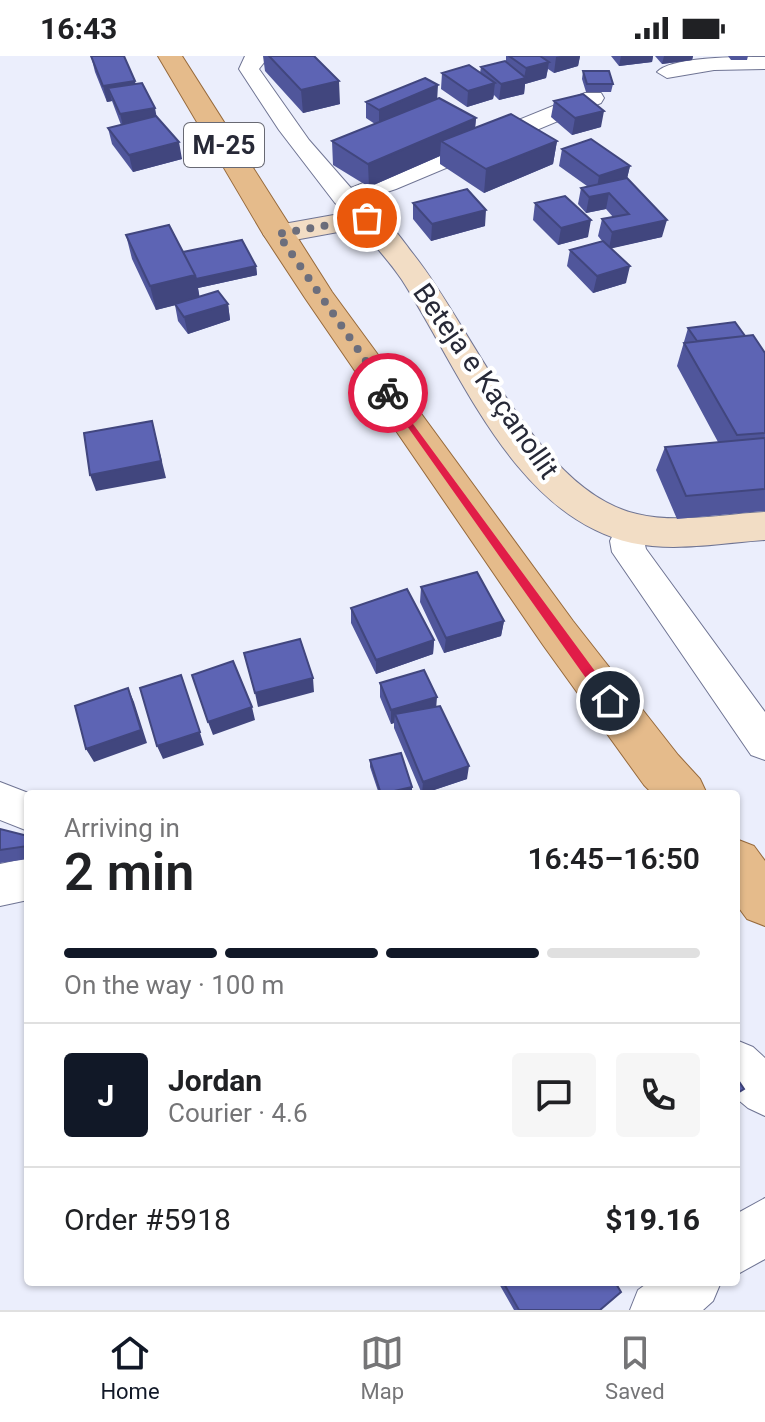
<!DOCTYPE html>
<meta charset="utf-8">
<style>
:root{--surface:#fff;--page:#f6f6f6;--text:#202124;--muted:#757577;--line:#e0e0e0;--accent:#111827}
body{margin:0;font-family:Roboto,sans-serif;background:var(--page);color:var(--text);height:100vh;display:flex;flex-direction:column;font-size:30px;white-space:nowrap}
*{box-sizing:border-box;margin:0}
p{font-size:26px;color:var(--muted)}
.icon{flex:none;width:44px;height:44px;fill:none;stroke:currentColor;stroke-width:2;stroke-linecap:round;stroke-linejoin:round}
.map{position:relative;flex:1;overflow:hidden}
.drawer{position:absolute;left:24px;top:734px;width:716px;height:496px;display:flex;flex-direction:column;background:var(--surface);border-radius:8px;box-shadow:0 2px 6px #0004}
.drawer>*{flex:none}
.pin{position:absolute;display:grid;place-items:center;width:68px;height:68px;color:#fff;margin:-34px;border:4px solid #fff;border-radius:50%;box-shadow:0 2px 8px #0007}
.courier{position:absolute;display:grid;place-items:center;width:80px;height:80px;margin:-40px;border:6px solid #e11d48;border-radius:50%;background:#fff;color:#222;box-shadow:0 2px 10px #0007}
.summary em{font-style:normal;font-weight:600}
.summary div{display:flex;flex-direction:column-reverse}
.summary{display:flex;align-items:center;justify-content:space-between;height:136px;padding:0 40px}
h1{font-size:52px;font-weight:600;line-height:60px}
.bar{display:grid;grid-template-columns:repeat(4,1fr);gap:12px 8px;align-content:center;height:96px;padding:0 40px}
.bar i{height:10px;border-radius:6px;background:var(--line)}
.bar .selected{background:var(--accent)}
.bar p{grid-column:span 4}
.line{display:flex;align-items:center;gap:20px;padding:0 40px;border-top:2px solid var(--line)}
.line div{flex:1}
.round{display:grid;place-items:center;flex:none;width:84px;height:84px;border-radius:8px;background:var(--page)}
.status{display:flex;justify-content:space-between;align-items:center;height:56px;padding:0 40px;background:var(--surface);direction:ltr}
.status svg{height:22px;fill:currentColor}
.tab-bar{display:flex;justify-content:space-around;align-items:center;height:112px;border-top:2px solid var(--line);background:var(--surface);font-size:22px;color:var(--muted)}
.tab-bar a{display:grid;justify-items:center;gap:4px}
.tab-bar .selected{color:var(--accent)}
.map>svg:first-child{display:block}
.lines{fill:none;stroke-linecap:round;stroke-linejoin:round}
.street-casing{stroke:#6f7493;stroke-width:2}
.secondary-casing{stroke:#6f7493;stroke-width:2}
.primary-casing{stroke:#976a3c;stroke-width:2}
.street{fill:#fff;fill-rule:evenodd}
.secondary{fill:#f2ddc5;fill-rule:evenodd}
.primary{fill:#e5bb8b;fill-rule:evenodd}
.wall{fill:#50569b}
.shaded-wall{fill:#41467e}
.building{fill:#5d64b4;stroke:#41467e;stroke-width:2}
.route{fill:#e11d48}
.done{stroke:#6c6e7c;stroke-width:8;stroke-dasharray:0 14.4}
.labels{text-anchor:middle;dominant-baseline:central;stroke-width:8;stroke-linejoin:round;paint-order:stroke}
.shield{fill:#fff;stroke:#686973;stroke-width:2}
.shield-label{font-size:26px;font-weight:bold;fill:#272937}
.street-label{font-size:28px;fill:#272937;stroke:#fff}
</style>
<div class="status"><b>16:43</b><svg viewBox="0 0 49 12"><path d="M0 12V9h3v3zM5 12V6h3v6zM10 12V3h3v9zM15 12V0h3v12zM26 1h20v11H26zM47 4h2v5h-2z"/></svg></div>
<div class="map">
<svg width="765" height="1254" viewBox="0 0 765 1254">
<rect width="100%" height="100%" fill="#ebeefc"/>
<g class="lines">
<g class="street-casing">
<path id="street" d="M245,0H269L259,13L309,84L351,132L585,37H601L604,42L601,47L396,133L363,144L374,157L371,162H353L335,147L279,74L239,13Z
M765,1V13L714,14L667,22L657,16C672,0 742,1 765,1Z
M632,460L644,464L649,473L644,485L646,493L765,656V704L751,699L612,496L610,485L620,464Z
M0,726L31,738H28V775L0,764Z
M28,802V844L0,850V808Z
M736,984L753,991L765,1002V1060L748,1052L736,1042Z
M765,1142V1203L736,1219V1158Z
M649,1226H721L713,1245L703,1254H630L638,1234Z"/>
</g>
<g class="secondary-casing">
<path id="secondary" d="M367,153C386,158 402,184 414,199C473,273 538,436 637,458C678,468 724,458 765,456V484C721,487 675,496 632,487C514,460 461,316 402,224C390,206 374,189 360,172L278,187L268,184L263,178L268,172L278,169Z"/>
</g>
<g class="primary-casing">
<path id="primary" d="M158,0H182L332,236L573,565L678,699L700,723L707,738H653L644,729L543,589L305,242L263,178Z
M736,783L754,790L765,805V870L747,863L736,848Z"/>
</g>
<use href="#street" class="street"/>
<use href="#secondary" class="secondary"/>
<use href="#primary" class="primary"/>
</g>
<path class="wall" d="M91,0L135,28L182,103L133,116L112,88L108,72L121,69L112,45L107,46L95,16Z
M263,0H314L340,48L303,57L265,15Z
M506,0H580L578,10L554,17L548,13L546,22L525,28L524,38L499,44L494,39L493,43L467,51L441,33L442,17H480L481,11L506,6Z
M611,0H653L652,6L619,10Z
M655,0H693L692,4L662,8Z
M728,0H748L747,4H731Z
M583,15L613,28L611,36H586L582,23Z
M438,42L476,62L475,71L557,85L553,108L484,137L440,108V100L369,131L333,109L332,85L375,68L366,62V46Z
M554,45L601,71L572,79L551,61Z
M562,93L630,110L627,122L662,181L611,192L626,227L593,237L567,210L570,194L602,185L598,180L602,163L613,161L606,153L586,157L578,148L581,132L587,130L559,110Z
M413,147L485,170L431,185L413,163Z
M535,147L588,181L558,189L533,164Z
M126,179L183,196L256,210L257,219L198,232L199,240L228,248L230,264L188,278L178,265L175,249L156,254L132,203Z
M688,272L745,280L765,297V455L677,463L656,414L665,391L718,386L677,310Z
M421,531L504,565L501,580L444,597L420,546Z
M351,552L434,584L433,598L376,618L351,567Z
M380,627L436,651L467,723L422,738L394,672V667L391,668L380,641Z
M370,704L412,731V737L379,738L370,711Z
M0,773L28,780V803L0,807Z
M498,1226H615L600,1254H514Z"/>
<path class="shaded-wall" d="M561,0H580L578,10L554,17L556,1Z
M621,0H653L652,6L619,10Z
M664,0H693L692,4L662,8Z
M549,6L546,22L525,28L524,38L499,44L501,28L524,22L526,12Z
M135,25L138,41L108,32L112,45L107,46L103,30Z
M339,25L340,48L303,57L301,34Z
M495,27L493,43L467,51L468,35Z
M438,29L437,46L379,70V54Z
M155,52L158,68L124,74L120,58Z
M604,55L601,71L572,79L575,62Z
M476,62L474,85H441L440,100L369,131L368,108Z
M557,85L553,108L484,137L486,113Z
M179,86L182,103L133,116L129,99Z
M630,110L626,127L596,137L599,120Z
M609,137L606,153L586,157L589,141Z
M486,154L485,170L431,185L432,168Z
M591,164L588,181L558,189L561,172Z
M667,164L662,181L609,193L612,176Z
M256,210L257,219L198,232L200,243L156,254L150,230L195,219Z
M630,210L626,227L593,237L597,220Z
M228,248L230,264L188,278L184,261Z
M152,365L166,422L96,435L90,419Z
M504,565L501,580L444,597L446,582Z
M434,584L433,598L376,618V604Z
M181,619L204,689L163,703L157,690Z
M313,622L314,636L258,651L255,637Z
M128,632L134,646L147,687L94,706L86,693Z
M437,641L436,654L395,658L394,667L391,668V654Z
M252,651L255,664L213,679L208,666Z
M469,710L467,723L422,738L423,726Z
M412,731V737L409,738H385Z"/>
<path class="building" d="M91,0H124L135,25L103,30Z
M269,0H314L339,25L301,34Z
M509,0H540L549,6L526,12Z
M505,5L526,22L501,28L481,11Z
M469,9L495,27L468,35L442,17Z
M583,15H609L613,28H587Z
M425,22L438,29L379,54L366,46Z
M142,27L155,52L120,58L108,32Z
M583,38L604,55L575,62L554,45Z
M439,42L476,62L368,108L332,85Z
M511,58L557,85L486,113L441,85Z
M156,60L179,86L129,99L108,72Z
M591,83L630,110L599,120L562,93Z
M627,122L667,164L612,176L602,163L629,158L609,137L589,141L581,132Z
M467,133L486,154L432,168L413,147Z
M565,140L591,164L561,172L535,147Z
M169,169L195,219L150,230L126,179Z
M242,184L256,210L196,223L195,219L183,196Z
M603,185L630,210L597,220L570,194Z
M218,235L228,248L184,261L175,248Z
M735,266L745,280L697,285L688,272Z
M753,279L765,297V377L737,379L684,287Z
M152,365L161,405L90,419L84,377Z
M765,382V433L686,440L665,391Z
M477,516L504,565L446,582L421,531Z
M407,533L434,584L376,604L351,552Z
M300,583L313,622L255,637L244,597Z
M233,605L252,651L208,666L192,619Z
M424,614L437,641L391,654L380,627Z
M181,619L200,676L157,690L140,632Z
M128,632L141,674L86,693L75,650Z
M440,650L469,710L423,726L395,658Z
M401,697L412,731L381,738L370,704Z
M0,773L28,780V790L0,794Z
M736,1021L744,1033L736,1038Z
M503,1226H615L621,1236L600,1254H519Z"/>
<path class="route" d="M388,334L614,641V649H605L385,339L383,337Z"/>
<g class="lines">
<path class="done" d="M367,162L278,178L388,337"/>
</g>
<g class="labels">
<rect class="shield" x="184" y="67" width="80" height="44" rx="6"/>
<g class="shield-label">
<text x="224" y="89">M-25</text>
</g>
<g class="street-label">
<text transform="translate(486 325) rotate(55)">Beteja e Kaçanollit</text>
</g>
</g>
</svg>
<div class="pin" style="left:367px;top:162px;background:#ea580c"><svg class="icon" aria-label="bag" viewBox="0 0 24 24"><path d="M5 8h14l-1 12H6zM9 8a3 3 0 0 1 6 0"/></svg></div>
<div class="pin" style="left:610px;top:645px;background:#1f2937"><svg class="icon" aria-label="home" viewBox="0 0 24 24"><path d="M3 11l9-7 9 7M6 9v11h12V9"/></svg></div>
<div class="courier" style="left:388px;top:337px"><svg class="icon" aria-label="bike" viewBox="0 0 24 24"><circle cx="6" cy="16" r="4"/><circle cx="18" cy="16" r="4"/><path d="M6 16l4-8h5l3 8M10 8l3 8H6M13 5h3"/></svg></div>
<section class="drawer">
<div class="summary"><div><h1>2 min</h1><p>Arriving in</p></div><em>16:45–16:50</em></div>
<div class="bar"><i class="selected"></i><i class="selected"></i><i class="selected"></i><i></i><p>On the way · 100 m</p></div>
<div class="line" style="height:144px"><b class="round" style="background:var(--accent);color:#fff">J</b><div><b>Jordan</b><p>Courier · 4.6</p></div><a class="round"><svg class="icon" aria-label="chat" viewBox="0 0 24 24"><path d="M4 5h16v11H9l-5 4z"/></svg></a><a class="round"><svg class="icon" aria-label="phone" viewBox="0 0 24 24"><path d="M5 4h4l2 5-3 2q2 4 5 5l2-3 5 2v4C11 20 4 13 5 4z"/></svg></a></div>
<div class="line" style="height:104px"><div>Order #5918</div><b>$19.16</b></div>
</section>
</div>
<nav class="tab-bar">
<a class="selected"><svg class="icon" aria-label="home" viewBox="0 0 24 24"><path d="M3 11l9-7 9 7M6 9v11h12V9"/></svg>Home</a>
<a><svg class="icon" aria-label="map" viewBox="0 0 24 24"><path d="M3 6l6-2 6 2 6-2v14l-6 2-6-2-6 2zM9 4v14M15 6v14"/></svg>Map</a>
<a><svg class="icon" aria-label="saved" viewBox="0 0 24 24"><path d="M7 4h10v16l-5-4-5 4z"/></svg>Saved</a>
</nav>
